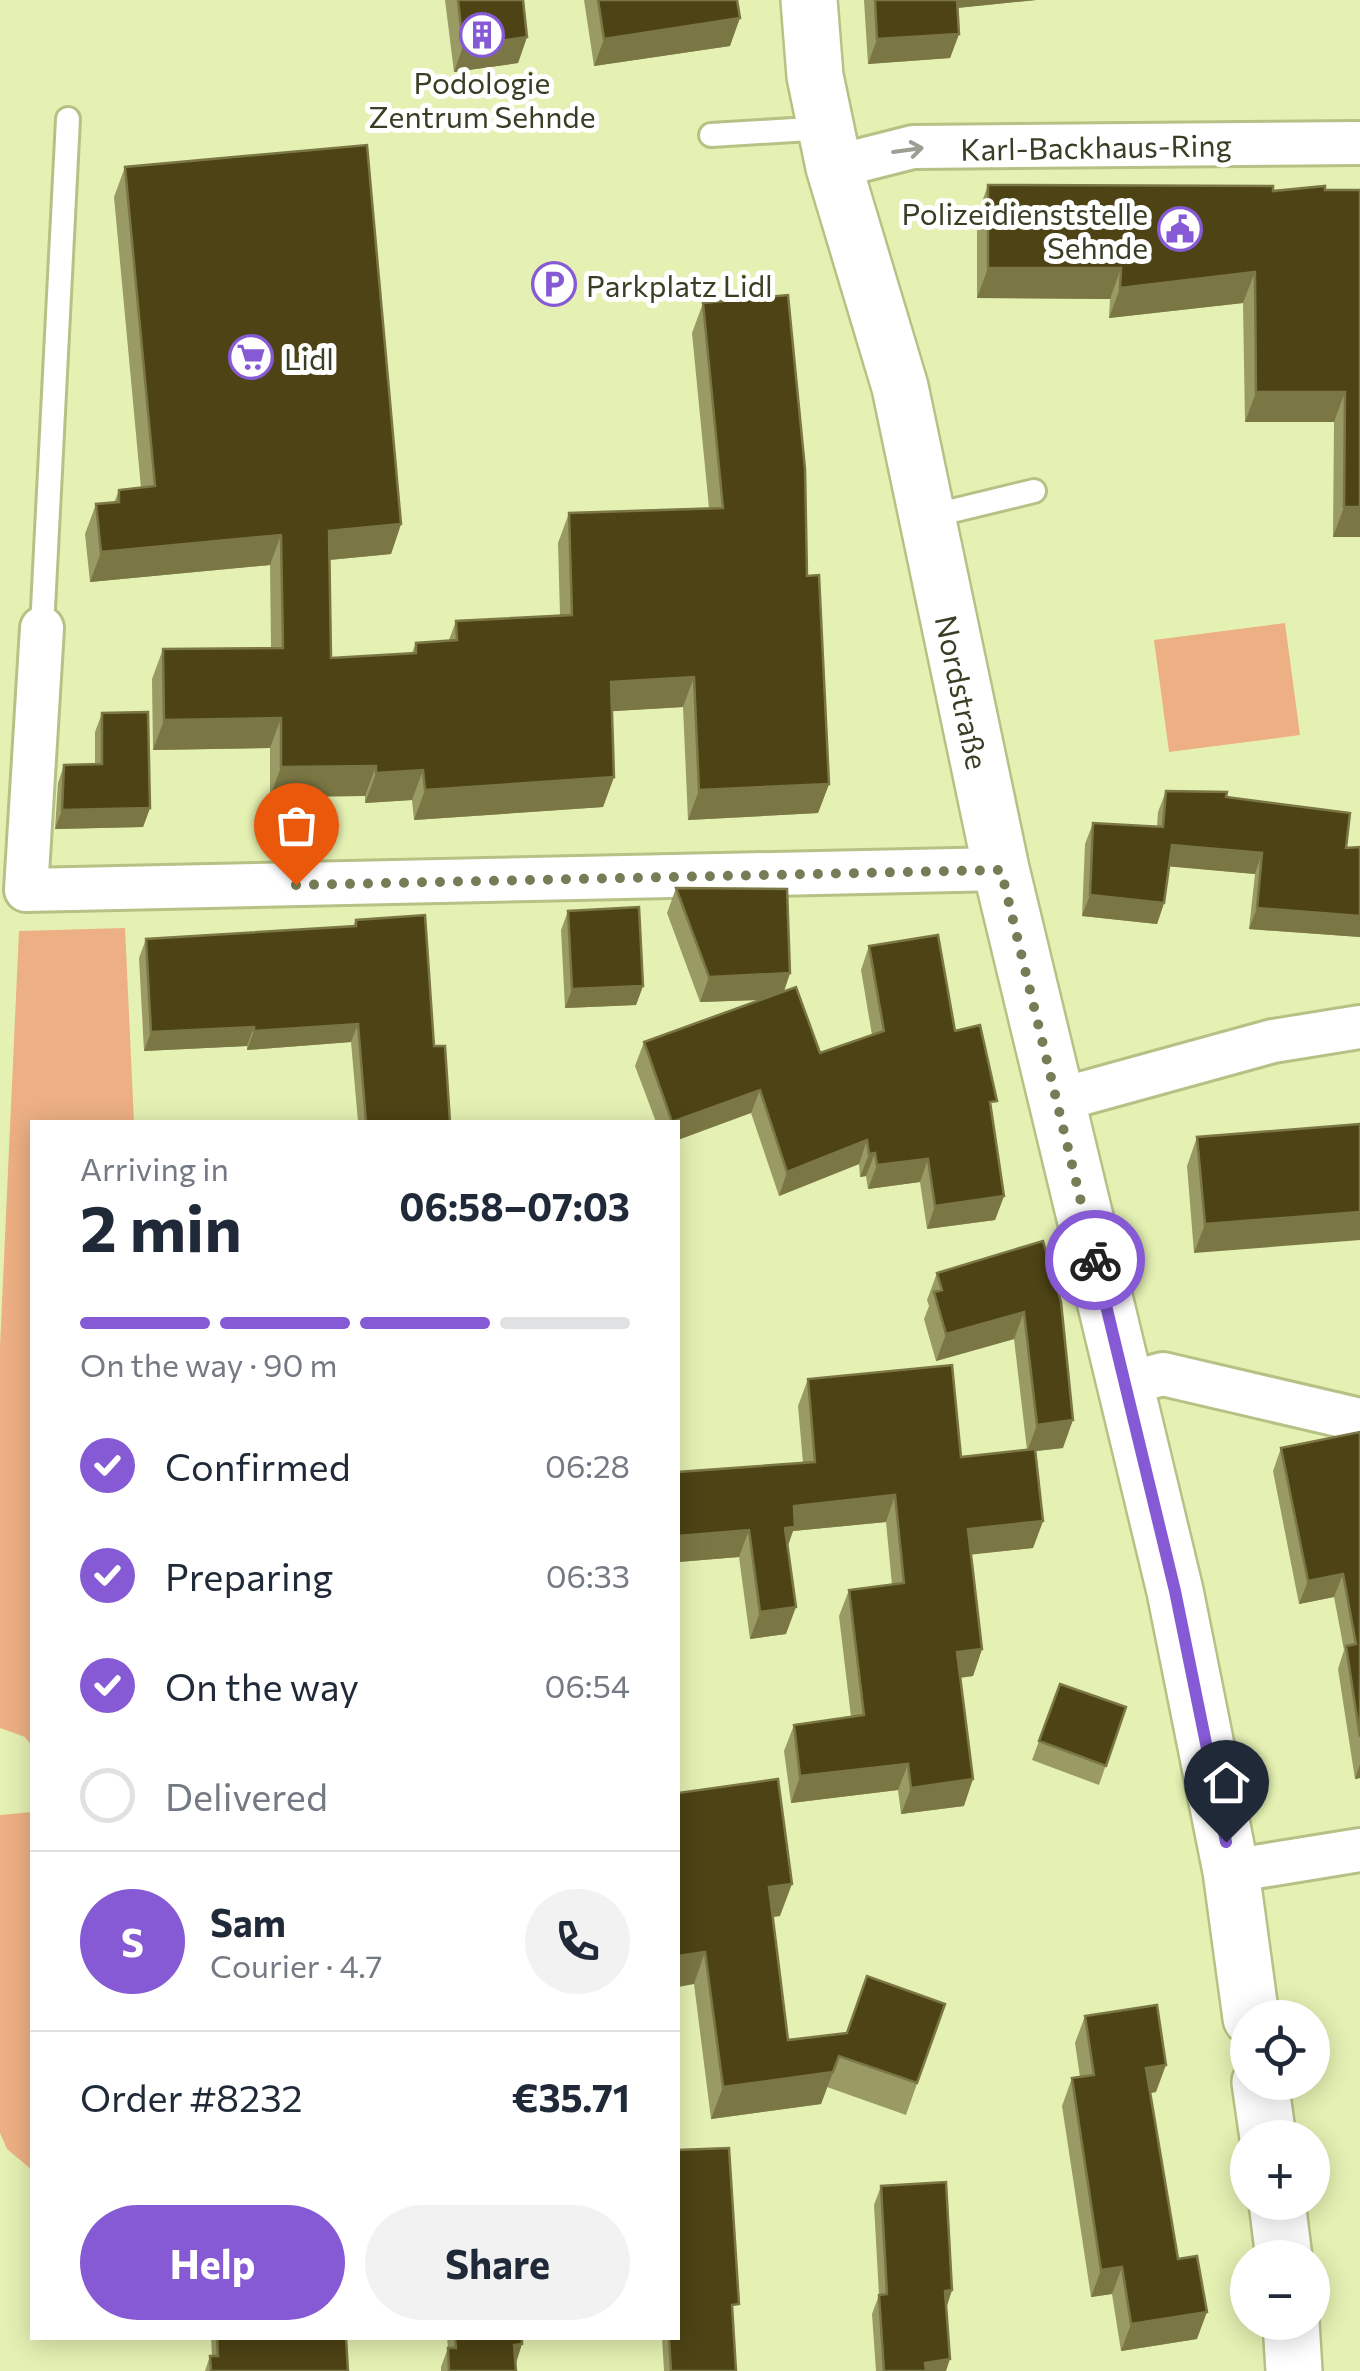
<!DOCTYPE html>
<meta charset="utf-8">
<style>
:root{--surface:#fff;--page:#f2f2f3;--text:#1f2937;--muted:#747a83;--line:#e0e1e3;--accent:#865ad4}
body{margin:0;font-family:Commissioner,sans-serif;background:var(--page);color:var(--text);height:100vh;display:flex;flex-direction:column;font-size:38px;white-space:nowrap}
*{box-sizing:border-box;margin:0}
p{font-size:32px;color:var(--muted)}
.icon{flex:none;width:55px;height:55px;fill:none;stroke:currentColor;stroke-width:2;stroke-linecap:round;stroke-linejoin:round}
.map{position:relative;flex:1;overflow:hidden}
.panel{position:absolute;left:30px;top:1120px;width:650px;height:1220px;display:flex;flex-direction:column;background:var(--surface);border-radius:0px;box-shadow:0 5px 25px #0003}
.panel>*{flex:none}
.fabs{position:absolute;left:1230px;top:2000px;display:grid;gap:20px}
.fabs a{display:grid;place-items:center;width:100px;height:100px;border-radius:50%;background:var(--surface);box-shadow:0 5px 25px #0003;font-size:50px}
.pin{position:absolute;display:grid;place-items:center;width:85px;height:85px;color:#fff;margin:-102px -42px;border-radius:50% 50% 50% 0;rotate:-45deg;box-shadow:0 0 10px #0007}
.pin .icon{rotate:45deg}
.courier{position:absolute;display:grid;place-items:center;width:100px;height:100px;margin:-50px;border:8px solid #865ad4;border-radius:50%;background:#fff;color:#222;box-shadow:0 2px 12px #0007}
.summary em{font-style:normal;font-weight:700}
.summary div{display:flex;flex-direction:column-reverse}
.summary{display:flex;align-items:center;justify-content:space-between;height:170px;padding:0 50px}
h1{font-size:65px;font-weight:700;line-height:75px}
.bar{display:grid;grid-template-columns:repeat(4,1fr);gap:15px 10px;align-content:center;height:120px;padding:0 50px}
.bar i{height:12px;border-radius:8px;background:var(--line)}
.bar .on{background:var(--accent)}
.bar p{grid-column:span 4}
.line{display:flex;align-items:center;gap:25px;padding:0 50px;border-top:2px solid var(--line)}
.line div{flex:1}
.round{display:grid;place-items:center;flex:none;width:105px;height:105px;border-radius:52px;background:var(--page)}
ol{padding:0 50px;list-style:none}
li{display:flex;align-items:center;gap:30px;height:110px}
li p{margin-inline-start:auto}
li .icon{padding:10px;border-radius:50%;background:var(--accent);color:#fff;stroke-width:4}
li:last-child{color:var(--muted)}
li i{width:55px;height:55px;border:5px solid var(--line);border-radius:50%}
.button{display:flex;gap:20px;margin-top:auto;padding:20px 50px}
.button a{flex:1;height:115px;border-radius:60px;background:var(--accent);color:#fff;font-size:40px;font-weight:700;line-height:115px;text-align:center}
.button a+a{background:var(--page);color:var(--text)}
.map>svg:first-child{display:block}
.green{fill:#edb084}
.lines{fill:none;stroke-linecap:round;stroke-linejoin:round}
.service-casing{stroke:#b6c185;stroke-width:28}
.minor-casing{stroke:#b6c185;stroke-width:48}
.secondary-casing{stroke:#b6c185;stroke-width:60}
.service{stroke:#fff;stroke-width:22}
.minor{stroke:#fff;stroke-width:42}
.secondary{stroke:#fff;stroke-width:55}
.wall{fill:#999a64}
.shaded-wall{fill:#7b7744}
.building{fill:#4d4315;stroke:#7b7744;stroke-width:2.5}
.oneway{stroke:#9c9e92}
.done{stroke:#757d57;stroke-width:10;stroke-dasharray:0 18}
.route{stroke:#865ad4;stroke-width:12}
.labels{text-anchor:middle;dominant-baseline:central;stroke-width:10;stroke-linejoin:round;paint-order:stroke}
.poi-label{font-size:30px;fill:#393e25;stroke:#fff;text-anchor:start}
.street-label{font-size:30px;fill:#393e25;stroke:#fff}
</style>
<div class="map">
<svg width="1360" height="2371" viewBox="0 0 1360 2371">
<rect width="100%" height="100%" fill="#e5f1b3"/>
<path class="green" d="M1285,623L1300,735L1169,752L1154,640Z
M125,928L134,1122H32V1746L25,1737L0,1728V1346L19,931Z
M32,1812V2170L7,2149L0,2133V1815Z"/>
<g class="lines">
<g class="service-casing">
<path id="service" d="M711,135L826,128
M927,517L1034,491
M42,628L68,119"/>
</g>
<g class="minor-casing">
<path id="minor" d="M834,167L913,147L1360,143
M42,628L26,890L1001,869
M1055,1101L1273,1041L1360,1027
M1125,1384L1163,1374L1360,1420
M1231,1871L1360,1850"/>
</g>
<g class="secondary-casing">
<path id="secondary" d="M809,0L815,76L834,167L900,387L1001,869L1175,1591L1231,1871L1251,2018
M1260,2082L1268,2138
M1277,2202L1284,2258
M1291,2322L1294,2371"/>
</g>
<use href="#service" class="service"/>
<use href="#minor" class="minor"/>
<use href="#secondary" class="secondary"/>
</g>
<path class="wall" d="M445,0H523L527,37L518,63L454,72Z
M584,0H737L730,46L594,66Z
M864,0H1036L957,8L959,34L950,58L868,64Z
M125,167L401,524L391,554L329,560L331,658L412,653L416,643L449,640L456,621L560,615L558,543L569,513L709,508L692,333L703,303L807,576L829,784L818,813L688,820L683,707L612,711L614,777L603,807L414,820L412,800L365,803V796L270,797V748L153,750L152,679L163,649L271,648L270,565L90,582L85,534L96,504L114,503L119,490L141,488L114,197Z
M988,185L1273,191L1325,186L1360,537H1333L1334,422H1245L1243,303L1109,318L1110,299L977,298V216Z
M102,713L150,808L143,827L55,829L58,783L64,765L95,764V732Z
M1166,791L1226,797L1346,848L1360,847V937L1249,929L1255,874L1169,866L1164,903L1157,924L1082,916L1085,844L1093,823L1157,827L1158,812Z
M676,888L790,973L784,992L820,1053L872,1035L861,970L869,946L955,1031L992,1114L1004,1196L995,1220L927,1229L920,1182L868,1189L866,1176L860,1177L859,1164L779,1196L751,1113L678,1122H656L635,1066L644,1042L761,1000L700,1002L667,913Z
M568,911L643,986L636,1005L565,1008L561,930Z
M356,920L434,1046L450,1122H358L351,1042L247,1050V1046L144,1051L139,958L146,939L353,926Z
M1360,1124L1194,1253L1187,1166L1197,1137Z
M1043,1241L1063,1448L1036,1451L1043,1521L1033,1548L971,1554L982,1649L973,1676L960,1678L964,1806L901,1814L898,1790L791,1803L784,1751L794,1725L851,1717L839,1616L849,1590L892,1585L886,1522L793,1531L787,1548L786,1634L750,1639L739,1557L678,1562V1472L803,1463L798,1406L808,1379L961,1457L1027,1450L1014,1339L936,1361L924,1319L929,1306L927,1300L937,1273Z
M1360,1432V1778L1355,1779L1338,1669L1344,1650L1334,1597L1299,1604L1273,1471L1281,1448Z
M1060,1684L1126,1707L1099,1785L1032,1760Z
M678,1793L780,1916L772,1917L788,2040L846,2033L945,2004L906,2115L827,2087L821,2104L711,2119L694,1984Z
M1085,2016L1156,2092L1150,2093L1178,2259L1197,2339L1121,2351L1112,2294L1091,2297L1062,2106L1072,2078L1080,2077L1075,2043Z
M881,2186L952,2290L946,2306V2371H876L872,2314L879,2295L874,2205Z
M733,2319L736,2371H664L662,2338H678Z
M211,2338H346L348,2371H205L210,2356H212Z
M447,2338H522L516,2363V2371H441V2367L448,2348Z"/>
<path class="shaded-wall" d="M950,0H1036L947,9Z
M740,18L730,46L594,66L604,39Z
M959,34L950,58L868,64L877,39Z
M527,37L518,63L454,72L463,46Z
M988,268H1121L1110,299L977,298Z
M1255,272L1243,303L1109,318L1120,288Z
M1256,392H1345L1334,422H1245Z
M1344,507H1360V537H1333Z
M401,524L391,554L318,561L329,531Z
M281,535L270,565L90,582L101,552Z
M694,677L683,707L600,712L611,682Z
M281,718L270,748L153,750L164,720Z
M376,766L365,796L270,797L281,767Z
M423,770L412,800L365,803L376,773Z
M614,777L603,807L414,820L425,790Z
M829,784L818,813L688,820L699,790Z
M150,808L143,827L55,829L62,810Z
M1172,845L1262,853L1255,874L1164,866Z
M1090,895L1164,903L1157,924L1082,916Z
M1257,908L1360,916V937L1249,929Z
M790,973L781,999L700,1002L709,977Z
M643,986L636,1005L565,1008L572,989Z
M358,1024L351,1042L247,1050L254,1031Z
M254,1027L247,1046L144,1051L151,1032Z
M760,1090L751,1113L678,1140V1122H672Z
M867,1140L859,1164L779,1196L787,1172Z
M875,1153L866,1176L860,1177L869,1154Z
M928,1159L920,1182L868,1189L877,1165Z
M1004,1196L995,1220L927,1229L935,1206Z
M1360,1212V1240L1194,1253L1205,1224Z
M1024,1312L1014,1339L936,1361L946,1334Z
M1073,1420L1063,1448L1027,1452L1037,1425Z
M895,1495L886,1522L793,1531L785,1554H775L794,1506Z
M1043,1521L1033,1548L959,1556L968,1529Z
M749,1530L739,1557L678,1562V1536Z
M1343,1574L1334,1597L1299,1604L1308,1581Z
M796,1607L786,1634L750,1639L760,1612Z
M982,1649L973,1676L947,1679L957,1652Z
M908,1764L898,1790L791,1803L800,1776Z
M1360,1764V1778L1355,1779Z
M973,1779L964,1806L901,1814L911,1788Z
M792,1884L780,1916L757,1919L769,1887Z
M705,1952L694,1984L678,1987V1956Z
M1166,2065L1156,2092L1136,2095L1146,2068Z
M833,2072L821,2104L711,2119L723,2087Z
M1122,2267L1112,2294L1091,2297L1101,2270Z
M952,2290L946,2309L945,2291Z
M1207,2312L1197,2339L1121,2351L1131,2324Z
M522,2344L516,2363L514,2345Z
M950,2359L946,2371H922L925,2363Z"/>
<path class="building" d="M458,0H523L527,37L463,46Z
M598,0H737L740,18L604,39Z
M875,0H957L959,34L877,39Z
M367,145L401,524L329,531L331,658L416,653V643L457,640L456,621L572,615L569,513L723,508L703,303L788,295L805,469L807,576L819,575L829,784L699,790L694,677L611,682L614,777L425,790L423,770L376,773V766L281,767V718L164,720L163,649L283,648L281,535L101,552L96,504L119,502V490L155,486L125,167Z
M988,185L1273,186V191L1325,186V190H1360V507H1344L1345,392H1256L1255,272L1120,288L1121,268H988Z
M148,712L150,808L62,810L64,765L102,764V713Z
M1166,791L1227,792L1226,797L1350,813L1346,848L1360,847V916L1257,908L1262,853L1172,845L1164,903L1090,895L1093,823L1163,827Z
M676,888L787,889L790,973L709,977Z
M639,907L643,986L572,989L568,911Z
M425,915L434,1046H445L450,1122H366L358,1024L254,1031V1027L151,1032L146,939L356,926V920Z
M938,935L955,1031L980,1025L997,1101L990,1102L1004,1196L935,1206L928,1159L877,1165L875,1153L869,1154L867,1140L787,1172L760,1090L672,1122L644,1042L796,987L820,1053L884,1031L869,946Z
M1360,1124V1212L1205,1224L1197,1137Z
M1043,1241L1061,1302L1073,1420L1037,1425L1024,1312L946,1334L934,1292L942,1290L937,1273Z
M952,1365L961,1457L1035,1449L1043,1521L968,1529L982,1649L957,1652L973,1779L911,1788L908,1764L800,1776L794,1725L864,1715L849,1590L904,1583L895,1495L794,1506L795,1527L785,1528L796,1607L760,1612L749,1530L678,1536V1472L815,1462L808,1379Z
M1360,1432V1737L1346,1646L1356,1644L1343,1574L1308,1581L1281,1448Z
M1060,1684L1126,1707L1106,1766L1039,1741Z
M778,1779L792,1884L769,1887L788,2040L847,2033L867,1976L945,2004L917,2083L839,2056L833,2072L723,2087L705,1952L678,1956V1793Z
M1157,2005L1166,2065L1146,2068L1178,2259L1197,2256L1207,2312L1131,2324L1122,2267L1101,2270L1072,2078L1094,2075L1085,2016Z
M729,2148L739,2304L732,2305L736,2371H671L669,2338H678V2150Z
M946,2182L952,2290L945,2291L950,2359L925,2363L926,2371H884L879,2295L887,2294L881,2186Z
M217,2338H346L348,2371H211L210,2356H218Z
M455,2338H522V2344L514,2345L516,2371H449L448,2348H456Z"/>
<defs><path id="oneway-shaft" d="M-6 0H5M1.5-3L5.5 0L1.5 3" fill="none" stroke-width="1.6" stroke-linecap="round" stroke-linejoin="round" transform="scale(2.5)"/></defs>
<use class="oneway" href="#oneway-shaft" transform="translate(908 150) rotate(-8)"/>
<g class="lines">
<path class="done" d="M296,885L1001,870L1095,1260"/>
<path class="route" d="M1095,1260L1175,1591L1226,1842"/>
</g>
<defs>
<g id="building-ring" transform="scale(2.25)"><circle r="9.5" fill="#fff" stroke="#865ad4" stroke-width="1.5"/><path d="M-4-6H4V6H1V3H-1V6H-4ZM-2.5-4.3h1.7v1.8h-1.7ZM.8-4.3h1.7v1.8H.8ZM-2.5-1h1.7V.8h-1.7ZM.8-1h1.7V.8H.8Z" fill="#865ad4"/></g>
<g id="civic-ring" transform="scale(2.25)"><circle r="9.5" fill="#fff" stroke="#865ad4" stroke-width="1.5"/><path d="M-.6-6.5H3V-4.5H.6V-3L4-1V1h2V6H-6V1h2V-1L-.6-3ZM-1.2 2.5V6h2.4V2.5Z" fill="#865ad4"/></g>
<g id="parking-ring" transform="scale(2.25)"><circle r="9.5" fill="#fff" stroke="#865ad4" stroke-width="1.5"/><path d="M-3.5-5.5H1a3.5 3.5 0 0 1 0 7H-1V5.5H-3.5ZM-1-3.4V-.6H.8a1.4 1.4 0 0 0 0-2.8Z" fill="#865ad4"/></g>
<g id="supermarket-ring" transform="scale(2.25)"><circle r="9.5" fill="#fff" stroke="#865ad4" stroke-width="1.5"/><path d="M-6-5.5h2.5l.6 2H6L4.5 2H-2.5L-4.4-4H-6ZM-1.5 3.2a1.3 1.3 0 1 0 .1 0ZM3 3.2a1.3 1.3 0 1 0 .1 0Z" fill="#865ad4"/></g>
</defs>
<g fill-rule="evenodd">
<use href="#building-ring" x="482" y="35"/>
<use href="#civic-ring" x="1180" y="229"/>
<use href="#parking-ring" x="554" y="284"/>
<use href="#supermarket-ring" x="251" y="357"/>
</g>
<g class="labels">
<g class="poi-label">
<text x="482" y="81" text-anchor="middle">Podologie<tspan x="482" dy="34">Zentrum Sehnde</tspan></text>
<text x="1148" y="212" text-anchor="end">Polizeidienststelle<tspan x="1148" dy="34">Sehnde</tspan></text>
<text x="586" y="284">Parkplatz Lidl</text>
<text x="284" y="357">Lidl</text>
</g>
<g class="street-label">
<text transform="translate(1096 146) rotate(-1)">Karl-Backhaus-Ring</text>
<text transform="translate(963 692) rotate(78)">Nordstraße</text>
</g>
</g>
</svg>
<div class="fabs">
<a><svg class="icon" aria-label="locate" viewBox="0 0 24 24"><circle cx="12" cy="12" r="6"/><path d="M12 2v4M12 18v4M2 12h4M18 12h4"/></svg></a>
<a>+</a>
<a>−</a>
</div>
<div class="pin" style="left:296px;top:885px;background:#ea580c"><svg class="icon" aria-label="bag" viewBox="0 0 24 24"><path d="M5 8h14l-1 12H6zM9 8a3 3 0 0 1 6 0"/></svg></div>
<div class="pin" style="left:1226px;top:1842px;background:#1f2937"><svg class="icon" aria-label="home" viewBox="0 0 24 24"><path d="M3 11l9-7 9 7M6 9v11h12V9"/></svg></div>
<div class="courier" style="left:1095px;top:1260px"><svg class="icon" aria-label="bike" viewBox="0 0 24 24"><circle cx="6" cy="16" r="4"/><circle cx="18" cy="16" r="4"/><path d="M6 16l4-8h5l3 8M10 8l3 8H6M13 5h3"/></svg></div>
<section class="panel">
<div class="summary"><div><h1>2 min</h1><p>Arriving in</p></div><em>06:58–07:03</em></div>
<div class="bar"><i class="on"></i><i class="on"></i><i class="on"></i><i></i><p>On the way · 90 m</p></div>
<ol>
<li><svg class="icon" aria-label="check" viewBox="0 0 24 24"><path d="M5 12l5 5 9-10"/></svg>Confirmed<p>06:28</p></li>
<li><svg class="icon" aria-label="check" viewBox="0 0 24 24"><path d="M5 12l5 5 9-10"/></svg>Preparing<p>06:33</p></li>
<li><svg class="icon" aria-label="check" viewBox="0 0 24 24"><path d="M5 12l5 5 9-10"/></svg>On the way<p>06:54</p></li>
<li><i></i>Delivered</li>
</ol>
<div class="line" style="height:180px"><b class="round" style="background:var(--accent);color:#fff">S</b><div><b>Sam</b><p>Courier · 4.7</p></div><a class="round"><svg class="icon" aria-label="phone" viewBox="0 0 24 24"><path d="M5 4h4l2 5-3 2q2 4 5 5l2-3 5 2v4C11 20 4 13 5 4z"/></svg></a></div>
<div class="line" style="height:130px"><div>Order #8232</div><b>€35.71</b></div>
<div class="button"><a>Help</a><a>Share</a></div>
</section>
</div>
